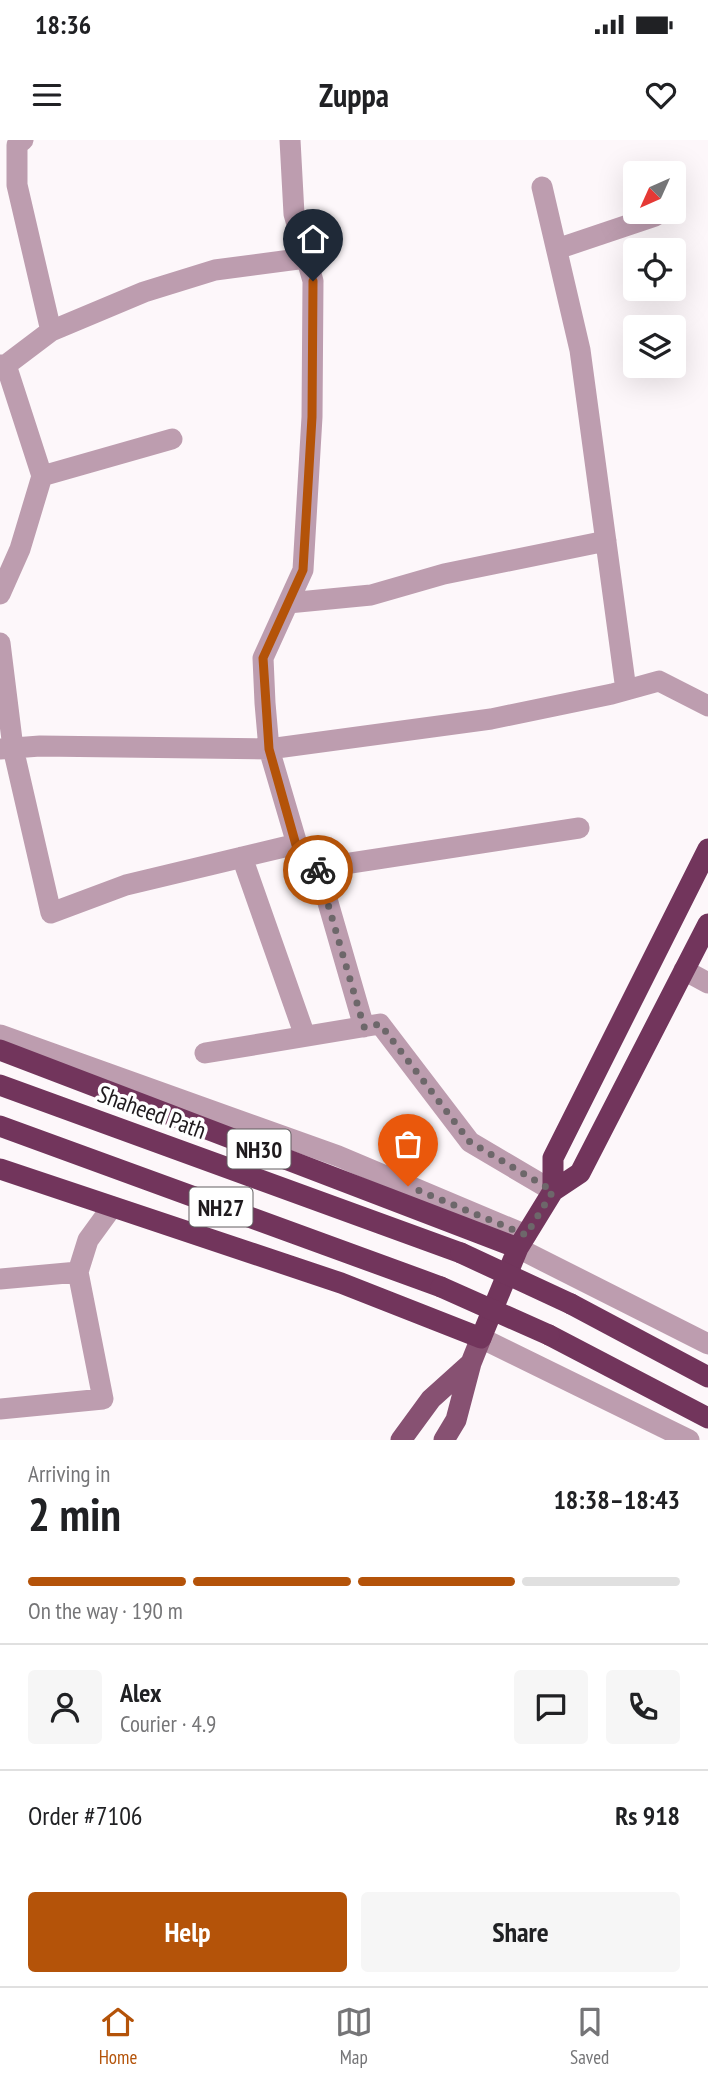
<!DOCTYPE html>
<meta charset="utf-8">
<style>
:root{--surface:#fff;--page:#f6f6f6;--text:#202124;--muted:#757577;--line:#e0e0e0;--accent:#b45309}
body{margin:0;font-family:"PT Sans Narrow",sans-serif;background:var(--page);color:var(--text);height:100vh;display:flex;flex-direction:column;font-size:26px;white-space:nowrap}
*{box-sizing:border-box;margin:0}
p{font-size:23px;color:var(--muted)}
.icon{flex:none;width:38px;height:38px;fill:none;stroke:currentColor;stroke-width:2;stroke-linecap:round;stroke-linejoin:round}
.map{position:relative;height:1300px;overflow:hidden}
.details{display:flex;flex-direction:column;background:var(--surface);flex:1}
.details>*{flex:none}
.needle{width:46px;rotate:225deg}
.fabs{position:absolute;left:623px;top:21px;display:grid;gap:14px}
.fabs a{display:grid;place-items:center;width:63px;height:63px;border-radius:7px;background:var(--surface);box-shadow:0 7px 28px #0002;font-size:35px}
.pin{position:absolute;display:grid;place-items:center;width:60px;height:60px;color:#fff;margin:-72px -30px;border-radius:50% 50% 50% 0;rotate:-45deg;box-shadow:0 0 7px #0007}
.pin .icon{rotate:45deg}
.courier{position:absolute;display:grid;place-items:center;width:70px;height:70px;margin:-35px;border:5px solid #b45309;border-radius:50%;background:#fff;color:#222;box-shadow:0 2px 9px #0007}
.overview em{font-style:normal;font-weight:600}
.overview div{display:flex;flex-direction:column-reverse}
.overview{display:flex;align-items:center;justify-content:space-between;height:119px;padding:0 28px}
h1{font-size:46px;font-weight:600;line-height:52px}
.bar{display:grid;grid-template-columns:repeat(4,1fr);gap:10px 7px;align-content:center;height:84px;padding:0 28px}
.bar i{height:9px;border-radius:5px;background:var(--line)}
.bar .active{background:var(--accent)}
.bar p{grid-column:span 4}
.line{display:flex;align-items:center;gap:18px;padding:0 28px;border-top:2px solid var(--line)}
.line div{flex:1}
.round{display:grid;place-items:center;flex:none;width:74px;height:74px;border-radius:7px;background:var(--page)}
.primary-button{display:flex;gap:14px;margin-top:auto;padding:14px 28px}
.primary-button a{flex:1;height:80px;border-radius:7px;background:var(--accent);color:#fff;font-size:28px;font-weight:600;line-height:80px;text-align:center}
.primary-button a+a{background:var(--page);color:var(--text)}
.status{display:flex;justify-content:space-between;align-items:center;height:49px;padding:0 35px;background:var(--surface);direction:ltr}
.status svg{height:19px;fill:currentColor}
header{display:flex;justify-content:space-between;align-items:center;height:91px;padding:0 28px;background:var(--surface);font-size:32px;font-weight:600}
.tabs{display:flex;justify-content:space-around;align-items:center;height:98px;border-top:2px solid var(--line);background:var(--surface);font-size:19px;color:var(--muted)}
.tabs a{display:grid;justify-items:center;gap:4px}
.tabs .active{color:var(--accent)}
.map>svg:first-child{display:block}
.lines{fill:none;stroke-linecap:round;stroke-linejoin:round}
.minor{stroke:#bd9daf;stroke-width:21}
.major{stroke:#875172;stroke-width:21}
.highway{stroke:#72355c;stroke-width:21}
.highway-bridge{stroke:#72355c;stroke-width:21}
.done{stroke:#6d676a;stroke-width:7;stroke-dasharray:0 12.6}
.route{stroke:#b45309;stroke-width:9}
.labels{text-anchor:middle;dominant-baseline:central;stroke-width:7;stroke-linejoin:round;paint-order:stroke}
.shield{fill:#fff;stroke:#625f61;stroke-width:2}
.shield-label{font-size:23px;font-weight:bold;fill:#1f1a1d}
.street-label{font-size:24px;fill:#1f1a1d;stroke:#fff}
</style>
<div class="status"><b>18:36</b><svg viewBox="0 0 49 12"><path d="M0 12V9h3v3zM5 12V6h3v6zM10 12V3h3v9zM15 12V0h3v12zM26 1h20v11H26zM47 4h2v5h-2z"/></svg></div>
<header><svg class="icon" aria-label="menu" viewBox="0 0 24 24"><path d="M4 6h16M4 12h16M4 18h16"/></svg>Zuppa<svg class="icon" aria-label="heart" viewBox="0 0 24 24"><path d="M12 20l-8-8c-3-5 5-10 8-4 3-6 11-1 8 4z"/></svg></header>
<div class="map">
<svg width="708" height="1300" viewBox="0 0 708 1300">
<rect width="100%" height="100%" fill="#fdf7fa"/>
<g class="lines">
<path class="minor" d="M23,0L17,5V45L51,191
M290,0L294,74L313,141L312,277L303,430L263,518L265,563L269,609L297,704L318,728L364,887
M542,47L580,210L626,550
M557,109L655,76
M0,225H6L42,336
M6,225L51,191L144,152L215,130L306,118
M0,454L20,409L42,336L172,299
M288,463L371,455L444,434L606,401
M0,503L13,608L51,773L126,745L297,704
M0,609L40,606L269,609L491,579L612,554L659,541L708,566
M242,717L305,896
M318,728L579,688
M684,830L708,843
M0,895L338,1016L526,1095
M205,913L380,884L470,1002L553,1051
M518,1108L708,1204
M0,1139L78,1132
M481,1198L689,1300
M0,1269L103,1259L78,1132L88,1100L112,1067"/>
<path class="major" d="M401,1300L431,1259L471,1223L481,1198
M444,1300L456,1280L471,1223"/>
<path class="highway" d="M0,910L518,1108
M0,945L461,1113
M0,986L441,1147
M0,1029L341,1143L481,1198L518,1108L553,1051L580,1033L708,784
M553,1051V1018L708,709
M571,1164L708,1237
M549,1195L708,1278"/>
<path class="highway-bridge" d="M461,1113L571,1164
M441,1147L549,1195"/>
</g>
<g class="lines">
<path class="done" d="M318,730L364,887L380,884L470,1002L553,1051L526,1095L408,1046"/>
<path class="route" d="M313,141L312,277L303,430L263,518L269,609L296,705L318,730"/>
</g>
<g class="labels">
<g class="shield">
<rect x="227.5" y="989.5" width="63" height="39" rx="5"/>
<rect x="189.5" y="1047.5" width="63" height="39" rx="5"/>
</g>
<g class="shield-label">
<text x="259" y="1009">NH30</text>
<text x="221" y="1067">NH27</text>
</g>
<g class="street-label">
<text transform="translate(152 972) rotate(20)">Shaheed Path</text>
</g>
</g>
</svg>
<div class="fabs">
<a><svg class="needle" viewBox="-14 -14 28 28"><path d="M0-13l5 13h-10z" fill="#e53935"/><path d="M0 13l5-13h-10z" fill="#757577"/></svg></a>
<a><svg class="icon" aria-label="locate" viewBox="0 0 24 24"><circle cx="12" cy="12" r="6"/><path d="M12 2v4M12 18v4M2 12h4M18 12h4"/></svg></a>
<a><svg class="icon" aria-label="layers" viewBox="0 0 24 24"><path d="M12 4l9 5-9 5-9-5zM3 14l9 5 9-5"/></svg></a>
</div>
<div class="pin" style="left:408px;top:1046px;background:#ea580c"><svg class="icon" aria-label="bag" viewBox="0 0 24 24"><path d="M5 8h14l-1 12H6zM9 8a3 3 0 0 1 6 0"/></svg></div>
<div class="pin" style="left:313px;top:141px;background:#1f2937"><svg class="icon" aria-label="home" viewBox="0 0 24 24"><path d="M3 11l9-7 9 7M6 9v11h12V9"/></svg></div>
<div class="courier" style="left:318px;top:730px"><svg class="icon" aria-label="bike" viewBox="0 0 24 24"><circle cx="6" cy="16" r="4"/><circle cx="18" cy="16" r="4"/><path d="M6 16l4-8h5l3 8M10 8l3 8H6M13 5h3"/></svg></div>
</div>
<section class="details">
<div class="overview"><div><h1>2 min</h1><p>Arriving in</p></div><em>18:38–18:43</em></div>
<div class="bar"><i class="active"></i><i class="active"></i><i class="active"></i><i></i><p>On the way · 190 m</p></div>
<div class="line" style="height:126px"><a class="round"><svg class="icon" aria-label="person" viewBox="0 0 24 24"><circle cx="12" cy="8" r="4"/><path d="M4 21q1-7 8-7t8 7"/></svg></a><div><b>Alex</b><p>Courier · 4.9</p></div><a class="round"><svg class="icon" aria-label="chat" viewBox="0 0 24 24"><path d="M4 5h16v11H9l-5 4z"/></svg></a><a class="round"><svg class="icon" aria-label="phone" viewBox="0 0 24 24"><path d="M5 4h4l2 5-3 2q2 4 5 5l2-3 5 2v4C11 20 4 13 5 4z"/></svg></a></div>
<div class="line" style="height:91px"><div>Order #7106</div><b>Rs 918</b></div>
<div class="primary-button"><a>Help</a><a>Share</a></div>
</section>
<nav class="tabs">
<a class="active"><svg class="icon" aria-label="home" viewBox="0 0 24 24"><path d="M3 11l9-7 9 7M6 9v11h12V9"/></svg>Home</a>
<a><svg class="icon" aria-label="map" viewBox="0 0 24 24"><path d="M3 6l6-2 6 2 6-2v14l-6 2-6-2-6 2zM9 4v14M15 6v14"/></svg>Map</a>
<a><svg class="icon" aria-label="saved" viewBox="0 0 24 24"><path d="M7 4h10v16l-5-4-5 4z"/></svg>Saved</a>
</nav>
